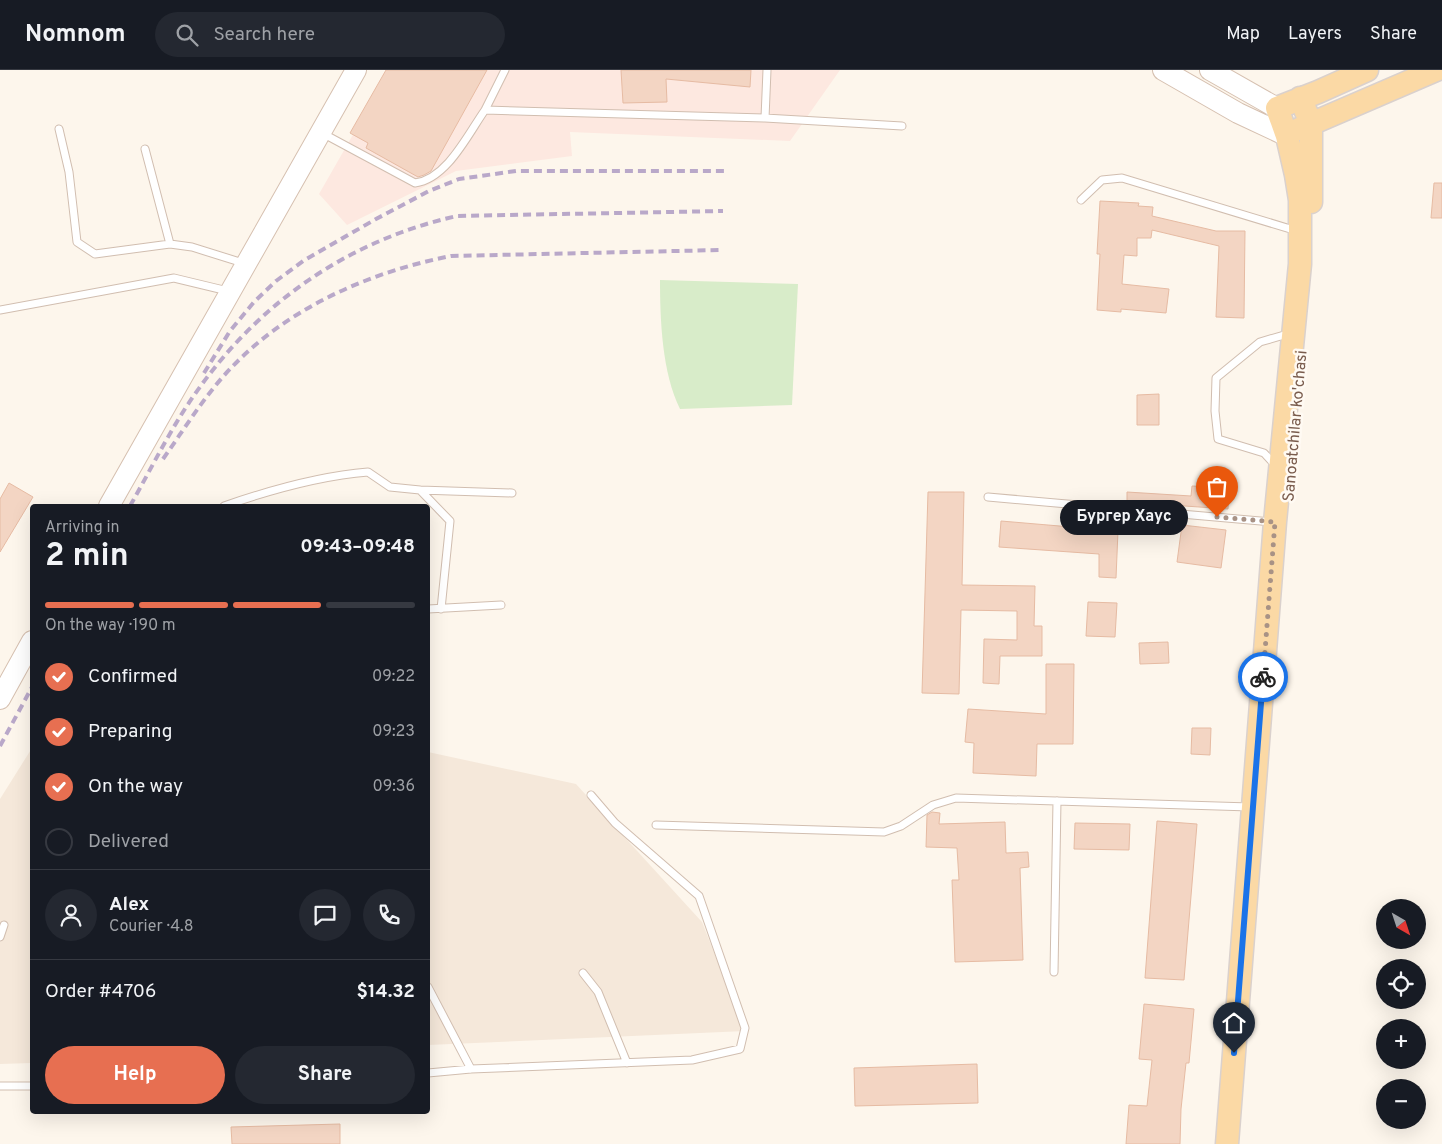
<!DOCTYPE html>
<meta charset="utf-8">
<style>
:root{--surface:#171b24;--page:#242831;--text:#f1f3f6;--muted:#9ea1a6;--line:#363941;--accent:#e76f51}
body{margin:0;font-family:Overpass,sans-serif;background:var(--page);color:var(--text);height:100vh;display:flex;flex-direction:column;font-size:19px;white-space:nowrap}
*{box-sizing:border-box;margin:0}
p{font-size:16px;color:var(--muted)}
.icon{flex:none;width:28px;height:28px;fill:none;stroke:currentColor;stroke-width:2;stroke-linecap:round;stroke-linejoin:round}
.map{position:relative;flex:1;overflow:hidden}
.drawer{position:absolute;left:30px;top:434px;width:400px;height:610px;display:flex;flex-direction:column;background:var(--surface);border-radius:5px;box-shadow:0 5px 20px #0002}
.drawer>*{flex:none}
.needle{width:32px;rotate:141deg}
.controls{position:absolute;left:1376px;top:829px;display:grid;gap:10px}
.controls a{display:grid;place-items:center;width:50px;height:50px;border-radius:50%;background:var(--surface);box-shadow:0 5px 20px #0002;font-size:25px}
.pin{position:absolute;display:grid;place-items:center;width:42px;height:42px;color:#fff;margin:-51px -21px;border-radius:50% 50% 50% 0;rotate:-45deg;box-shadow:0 0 5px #0007}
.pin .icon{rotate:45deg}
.courier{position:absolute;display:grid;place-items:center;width:50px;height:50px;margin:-25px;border:4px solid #1a73e8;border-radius:50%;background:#fff;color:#222;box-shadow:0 1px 6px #0007}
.bubble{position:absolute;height:35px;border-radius:18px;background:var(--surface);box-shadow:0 5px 20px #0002;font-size:16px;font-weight:700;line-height:35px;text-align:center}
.summary em{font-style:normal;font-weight:700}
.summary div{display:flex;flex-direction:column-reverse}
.summary{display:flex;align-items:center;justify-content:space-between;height:85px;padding:0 15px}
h1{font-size:32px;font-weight:700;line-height:38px}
.bar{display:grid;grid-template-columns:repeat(4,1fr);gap:8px 5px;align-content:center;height:60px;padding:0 15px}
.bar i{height:6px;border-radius:4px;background:var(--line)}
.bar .active{background:var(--accent)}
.bar p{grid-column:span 4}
.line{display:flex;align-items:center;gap:12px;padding:0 15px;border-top:1px solid var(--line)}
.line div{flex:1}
.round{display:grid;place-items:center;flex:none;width:52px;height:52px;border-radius:26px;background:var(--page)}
ol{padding:0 15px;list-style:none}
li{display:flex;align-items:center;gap:15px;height:55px}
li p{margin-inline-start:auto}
li .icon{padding:5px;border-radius:50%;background:var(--accent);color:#fff;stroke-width:4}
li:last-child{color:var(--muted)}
li i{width:28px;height:28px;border:2px solid var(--line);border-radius:50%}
.action{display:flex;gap:10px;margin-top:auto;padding:10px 15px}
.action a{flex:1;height:58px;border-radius:30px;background:var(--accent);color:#fff;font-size:20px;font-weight:700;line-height:58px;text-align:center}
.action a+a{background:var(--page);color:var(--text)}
header{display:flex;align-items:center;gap:30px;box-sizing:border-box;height:70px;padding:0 25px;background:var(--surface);border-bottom:1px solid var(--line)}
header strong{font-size:24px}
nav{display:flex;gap:28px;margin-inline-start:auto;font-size:18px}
.search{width:350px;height:45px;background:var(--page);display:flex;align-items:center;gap:12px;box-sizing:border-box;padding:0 18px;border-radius:28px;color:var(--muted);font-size:19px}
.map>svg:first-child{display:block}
.residential{fill:#f5e8da}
.commercial{fill:#fde8e0}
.green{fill:#d8ecc9}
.building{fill:#f3d5c3;stroke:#e6bba3}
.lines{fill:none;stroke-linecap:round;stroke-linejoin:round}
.lane-casing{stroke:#d1beb0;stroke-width:9}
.secondary-casing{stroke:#d6c0b0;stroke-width:22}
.primary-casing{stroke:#dad1cd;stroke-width:25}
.lane{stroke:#fff;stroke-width:7}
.secondary{stroke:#fff;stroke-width:20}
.primary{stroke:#fbd9a5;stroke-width:22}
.rail{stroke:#b9a8c9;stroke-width:4;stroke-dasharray:8 5;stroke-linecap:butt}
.done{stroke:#a89285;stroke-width:5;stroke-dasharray:0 9}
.route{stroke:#1a73e8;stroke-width:6}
.labels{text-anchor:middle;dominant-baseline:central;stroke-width:5;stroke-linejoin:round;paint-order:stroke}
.street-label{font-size:16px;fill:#7a5c4d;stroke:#fffaf3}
</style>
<header>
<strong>Nomnom</strong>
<div class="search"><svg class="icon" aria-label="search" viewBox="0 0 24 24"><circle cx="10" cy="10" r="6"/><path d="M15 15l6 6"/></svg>Search here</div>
<nav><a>Map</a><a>Layers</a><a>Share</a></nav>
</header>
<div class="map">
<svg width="1442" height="1074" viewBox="0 0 1442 1074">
<rect width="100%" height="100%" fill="#fdf6ec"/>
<path class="residential" d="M32,678V993L0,994V729Z
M428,682L576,714L702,852L745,961L428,975Z"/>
<path class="commercial" d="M390,0H840L790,71L570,62L572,86L456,101L347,155L319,124Z"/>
<path class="green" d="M660,210L798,214L792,335L680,339C662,303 660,250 660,210Z"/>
<path class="building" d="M386,0H487L431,101L424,105L418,107L366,78L368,73L350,63Z
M621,0H751L750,17L666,9L667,32L623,33Z
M1434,113H1442V148H1431Z
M1100,131L1139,133L1138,136L1153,137L1152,146L1216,161H1245L1244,248L1216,247L1219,176L1152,160L1151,168H1137V186L1124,185L1122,214L1169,219L1166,243L1121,239V242L1097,240L1100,184H1097Z
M1159,324V355H1137V325Z
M9,413L33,427L0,482V429Z
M1192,416L1229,418L1228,439L1127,432V422L1191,426Z
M928,422H964L962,515L1035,516L1034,556H1042V586H1000L999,614L983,613L984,569L1017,570V541L961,540L959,624L922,623Z
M1001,451L1118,461L1116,508L1099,507V484L999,477Z
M1182,455L1226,460L1221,498L1177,492Z
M1088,532L1117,533L1115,567L1086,566Z
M1168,572L1169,593L1140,594L1139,573Z
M1046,594H1074L1073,674H1037L1036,706L973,703L974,673L965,672L968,639L1046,644Z
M1192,658H1211L1210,685L1191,684Z
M932,742L940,743L939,754L1005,752L1006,783L1028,782L1029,797L1020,798L1023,890L955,892L952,810H959L957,778L926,777L927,745Z
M1157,751L1197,754L1184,910L1145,908Z
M1075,753L1130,754L1129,780L1074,779Z
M1144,934L1194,939L1189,993H1186L1181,1039L1180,1074H1126L1129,1035L1147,1036L1152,990L1139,989Z
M977,994L978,1033L855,1036L854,998Z
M340,1054V1074H232L231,1057Z"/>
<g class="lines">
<g class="lane-casing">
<path id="lane" d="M485,40L505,0
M765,48L902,56
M59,59L69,102L77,172L95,184L170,174
M322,63L415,113C447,109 468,64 485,40L765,48L767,0
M145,79L170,174L192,177L243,193
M1081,130L1102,110L1122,108L1297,161
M0,240L174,208L228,221
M1276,396L1264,383L1218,369L1215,341L1216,308L1260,272L1291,263
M420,420L512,423
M988,427L1272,452
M224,436C270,420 319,406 368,402L390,417L420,420L450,451L441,539
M428,539L501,535
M656,755L884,762L901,756L933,735L956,728L1250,737
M0,867L4,855
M1054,902L1057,731
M583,903L598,922L627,993
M428,917L471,999
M428,1003L471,999L692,990L740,979L745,958L699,826L615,753L591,725
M0,1016H32"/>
</g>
<g class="secondary-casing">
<path id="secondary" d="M1163,0L1238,43L1287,66
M1210,0L1277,38
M109,436L356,0
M0,629L32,571"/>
</g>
<g class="primary-casing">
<path id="primary" d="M1300,28L1311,53V132
M1299,59L1436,0
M1227,1074L1275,452L1300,194V130L1296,105L1287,66L1277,38L1318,22L1367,0"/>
</g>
<use href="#lane" class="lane"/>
<use href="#secondary" class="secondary"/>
<use href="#primary" class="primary"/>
<path class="rail" d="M204,303L230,261L254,232L276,211L303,191L376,149L429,121L459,109L516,101H727
M163,389C185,358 205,325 231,298C289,237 370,202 451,186L721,180
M130,436C146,408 161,378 178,350C242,245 337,173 457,146L723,141
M0,676L32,617"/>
</g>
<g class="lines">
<path class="done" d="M1217,447L1275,452L1263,607"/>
<path class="route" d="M1234,983L1263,607"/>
</g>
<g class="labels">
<g class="street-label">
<text transform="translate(1296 356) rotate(-85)">Sanoatchilar ko'chasi</text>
</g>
</g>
</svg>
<div class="controls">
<a><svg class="needle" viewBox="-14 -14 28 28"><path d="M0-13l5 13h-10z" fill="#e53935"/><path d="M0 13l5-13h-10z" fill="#9ea1a6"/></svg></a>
<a><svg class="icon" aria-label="locate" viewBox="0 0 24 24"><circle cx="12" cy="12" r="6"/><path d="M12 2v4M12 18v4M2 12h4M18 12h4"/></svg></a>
<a>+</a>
<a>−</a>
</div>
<div class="pin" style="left:1217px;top:447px;background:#ea580c"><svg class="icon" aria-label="bag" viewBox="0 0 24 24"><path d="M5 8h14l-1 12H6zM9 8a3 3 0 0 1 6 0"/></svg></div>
<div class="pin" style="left:1234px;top:983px;background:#1f2937"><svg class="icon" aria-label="home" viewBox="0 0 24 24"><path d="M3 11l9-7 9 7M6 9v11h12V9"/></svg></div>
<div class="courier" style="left:1263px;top:607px"><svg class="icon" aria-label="bike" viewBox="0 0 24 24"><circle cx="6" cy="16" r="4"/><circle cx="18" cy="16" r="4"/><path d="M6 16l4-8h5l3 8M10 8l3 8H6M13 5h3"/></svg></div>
<div class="bubble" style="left:1060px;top:430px;width:128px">Бургер Хаус</div>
<section class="drawer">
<div class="summary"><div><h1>2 min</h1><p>Arriving in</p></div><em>09:43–09:48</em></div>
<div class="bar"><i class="active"></i><i class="active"></i><i class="active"></i><i></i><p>On the way · 190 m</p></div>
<ol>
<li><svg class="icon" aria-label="check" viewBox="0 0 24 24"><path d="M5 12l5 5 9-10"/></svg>Confirmed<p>09:22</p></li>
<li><svg class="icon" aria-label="check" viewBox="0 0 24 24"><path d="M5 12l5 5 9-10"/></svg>Preparing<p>09:23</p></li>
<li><svg class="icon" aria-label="check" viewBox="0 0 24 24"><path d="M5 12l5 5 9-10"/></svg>On the way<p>09:36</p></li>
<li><i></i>Delivered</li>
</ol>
<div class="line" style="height:90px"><a class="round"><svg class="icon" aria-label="person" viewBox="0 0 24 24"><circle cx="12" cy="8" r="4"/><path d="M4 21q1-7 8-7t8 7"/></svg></a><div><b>Alex</b><p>Courier · 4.8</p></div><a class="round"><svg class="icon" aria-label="chat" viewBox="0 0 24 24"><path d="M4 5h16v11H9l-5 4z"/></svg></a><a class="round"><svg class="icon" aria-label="phone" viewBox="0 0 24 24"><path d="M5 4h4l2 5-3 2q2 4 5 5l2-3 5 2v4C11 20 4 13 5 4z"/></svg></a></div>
<div class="line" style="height:65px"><div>Order #4706</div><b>$14.32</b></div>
<div class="action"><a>Help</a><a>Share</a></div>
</section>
</div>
